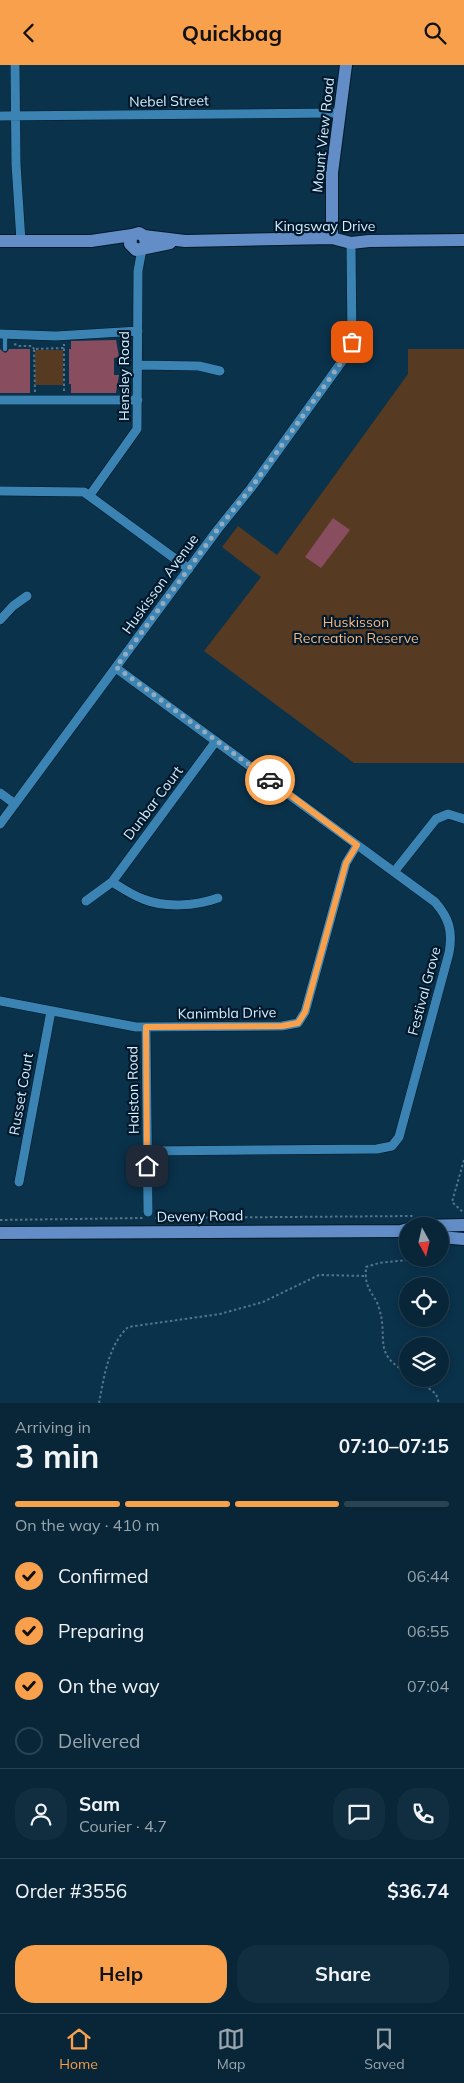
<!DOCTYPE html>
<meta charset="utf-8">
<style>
:root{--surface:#082638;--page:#112e40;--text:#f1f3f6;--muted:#98a5ae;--line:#294353;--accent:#f9a04d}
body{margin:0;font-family:Mulish,sans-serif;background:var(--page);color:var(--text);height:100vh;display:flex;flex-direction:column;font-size:19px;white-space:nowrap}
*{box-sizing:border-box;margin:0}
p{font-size:16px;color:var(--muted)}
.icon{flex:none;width:28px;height:28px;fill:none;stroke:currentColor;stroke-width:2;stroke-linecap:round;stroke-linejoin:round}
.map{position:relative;height:1338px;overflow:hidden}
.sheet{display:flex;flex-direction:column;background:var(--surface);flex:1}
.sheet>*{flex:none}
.needle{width:32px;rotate:172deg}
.buttons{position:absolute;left:399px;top:1152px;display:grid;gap:10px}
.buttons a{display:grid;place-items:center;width:50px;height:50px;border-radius:50%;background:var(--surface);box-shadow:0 2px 8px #0003,0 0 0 1px var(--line);font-size:25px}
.pin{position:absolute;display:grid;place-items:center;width:42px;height:42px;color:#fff;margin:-21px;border-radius:10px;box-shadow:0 2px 8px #0006}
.courier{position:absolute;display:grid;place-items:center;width:50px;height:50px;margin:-25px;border:4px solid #f9a04d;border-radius:50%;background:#fff;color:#222;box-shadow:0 1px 6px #0007}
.headline em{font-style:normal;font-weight:700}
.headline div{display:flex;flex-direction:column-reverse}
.headline{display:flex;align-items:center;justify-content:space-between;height:85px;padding:0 15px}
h1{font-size:32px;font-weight:700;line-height:38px}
.bar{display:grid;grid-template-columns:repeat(4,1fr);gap:8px 5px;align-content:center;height:60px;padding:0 15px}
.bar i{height:6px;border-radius:4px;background:var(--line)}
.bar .selected{background:var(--accent)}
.bar p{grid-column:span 4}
.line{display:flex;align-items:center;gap:12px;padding:0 15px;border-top:1px solid var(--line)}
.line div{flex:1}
.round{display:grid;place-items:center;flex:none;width:52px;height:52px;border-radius:20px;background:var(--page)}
ol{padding:0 15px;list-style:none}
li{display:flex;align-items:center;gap:15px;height:55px}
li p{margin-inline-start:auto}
li .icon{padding:5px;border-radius:50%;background:var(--accent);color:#111;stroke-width:4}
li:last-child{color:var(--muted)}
li i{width:28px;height:28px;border:2px solid var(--line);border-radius:50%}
.button{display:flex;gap:10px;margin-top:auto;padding:10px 15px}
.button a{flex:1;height:58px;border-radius:20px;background:var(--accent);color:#111;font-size:20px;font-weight:700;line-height:58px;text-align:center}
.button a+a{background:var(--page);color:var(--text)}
header{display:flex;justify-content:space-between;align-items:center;height:65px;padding:0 15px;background:var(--accent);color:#111;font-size:22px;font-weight:700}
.tab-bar{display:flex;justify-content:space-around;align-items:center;height:70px;border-top:1px solid var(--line);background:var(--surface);font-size:14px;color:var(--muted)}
.tab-bar a{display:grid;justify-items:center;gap:2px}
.tab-bar .selected{color:var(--accent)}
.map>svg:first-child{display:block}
.green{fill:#563a22}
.building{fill:#884e60}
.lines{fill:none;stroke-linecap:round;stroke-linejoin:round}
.lane-casing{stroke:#031928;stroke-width:5.5}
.street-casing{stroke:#031928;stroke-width:10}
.secondary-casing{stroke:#031928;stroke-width:14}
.path{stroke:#53748a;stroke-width:2;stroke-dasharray:2.5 2.5;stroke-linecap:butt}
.lane{stroke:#3a83b3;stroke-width:4.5}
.street{stroke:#3a83b3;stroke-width:9}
.secondary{stroke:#628dc6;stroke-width:12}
.done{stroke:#91acbf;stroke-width:5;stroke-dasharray:0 9}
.route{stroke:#f9a04d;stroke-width:6}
.labels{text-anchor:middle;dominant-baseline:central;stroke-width:4.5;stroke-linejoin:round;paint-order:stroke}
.street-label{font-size:14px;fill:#d9eefe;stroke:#00192c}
.park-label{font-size:14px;fill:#fdb77c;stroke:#00192c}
</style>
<header><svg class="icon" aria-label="back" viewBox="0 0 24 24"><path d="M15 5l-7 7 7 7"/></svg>Quickbag<svg class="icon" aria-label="search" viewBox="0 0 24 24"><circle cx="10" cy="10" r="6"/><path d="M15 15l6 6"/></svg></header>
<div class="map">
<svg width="464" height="1338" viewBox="0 0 464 1338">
<rect width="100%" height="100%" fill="#0a324b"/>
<path class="green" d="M408,284H464V698H354L204,586L261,512L222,482L238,461L277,490L408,309Z
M35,285H63V320H35Z"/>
<path class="building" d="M116,275L119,292L114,293V310H119L116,328H71V319H69V284H71V276Z
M0,284L5,288L7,287L9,284H30V328H0Z
M333,453L350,465L321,503L305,492Z"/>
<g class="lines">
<g class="lane-casing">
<path id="lane" d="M5,284V270"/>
</g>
<g class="street-casing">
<path id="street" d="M15,0L16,99L21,176
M0,51L339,48
M0,269L56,271L138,266
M138,300L199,301L220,306
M0,335H138
M0,426L84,427L189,504
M90,430L137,364L138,206L142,184
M0,555L13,541L27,531
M116,603L435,837C449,853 453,866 449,888L399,1072L392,1081L377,1084L147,1086
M0,728L15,739
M0,759L218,464L251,423L348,288L352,277L351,178
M394,807L436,754L448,749L464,754
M112,817C122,823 132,830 143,834C165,843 196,841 218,833
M86,836L112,817L216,676
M0,936L136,962L282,961L298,958L305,947L346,798L357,780
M146,963L148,1147
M19,1117L51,946"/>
</g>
<g class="secondary-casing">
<path id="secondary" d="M144,171L185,176L332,173L351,178L369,176L464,175
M332,173V108L346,0
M0,176H91L132,170
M144,183L146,177L144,171L139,168L132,170L130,179L136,185L170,178
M418,1161L464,1160
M0,1168L401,1166L408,1164
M440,1172L464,1174"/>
</g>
<path class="path" d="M14,279L20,281H32L34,284
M64,326V279
M35,327L34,284L64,283
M464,1095L452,1137L464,1148
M155,1153L413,1151
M0,1155L143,1153
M408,1308C371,1288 389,1274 379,1243C377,1234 369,1227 367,1218C365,1213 366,1207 366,1202L379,1198L418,1194
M417,1314L436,1329L439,1338
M99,1338C104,1312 108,1281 128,1262L220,1249L263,1237L319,1210L366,1211"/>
<use href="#lane" class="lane"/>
<use href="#street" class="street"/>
<use href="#secondary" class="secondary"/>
</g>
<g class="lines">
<path class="done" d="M270,715L116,602L218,464L251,423L348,288L352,277"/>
<path class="route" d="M147,1101L146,962L282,961L298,958L305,947L346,798L357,780L270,715"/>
</g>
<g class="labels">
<g class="street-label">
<text transform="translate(169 36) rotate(-1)">Nebel Street</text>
<text transform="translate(323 70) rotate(-84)">Mount View Road</text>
<text x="325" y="161">Kingsway Drive</text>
<text transform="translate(124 311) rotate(-90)">Hensley Road</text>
<text transform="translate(160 519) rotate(-54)">Huskisson Avenue</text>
<text transform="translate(153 738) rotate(-53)">Dunbar Court</text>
<text transform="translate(424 926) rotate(-75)">Festival Grove</text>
<text transform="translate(227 948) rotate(-1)">Kanimbla Drive</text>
<text transform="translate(133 1025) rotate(-91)">Halston Road</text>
<text transform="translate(21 1029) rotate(-80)">Russet Court</text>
<text transform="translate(200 1151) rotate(-1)">Deveny Road</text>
</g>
<g class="park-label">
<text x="356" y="557">Huskisson<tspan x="356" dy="16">Recreation Reserve</tspan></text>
</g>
</g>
</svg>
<div class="buttons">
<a><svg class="needle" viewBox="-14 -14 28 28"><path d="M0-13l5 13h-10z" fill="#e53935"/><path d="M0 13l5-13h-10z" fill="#98a5ae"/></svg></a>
<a><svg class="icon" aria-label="locate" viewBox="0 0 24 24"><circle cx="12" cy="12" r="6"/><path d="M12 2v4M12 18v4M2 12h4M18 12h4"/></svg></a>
<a><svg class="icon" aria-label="layers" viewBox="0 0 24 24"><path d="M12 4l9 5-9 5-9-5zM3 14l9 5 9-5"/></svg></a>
</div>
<div class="pin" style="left:352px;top:277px;background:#ea580c"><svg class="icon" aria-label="bag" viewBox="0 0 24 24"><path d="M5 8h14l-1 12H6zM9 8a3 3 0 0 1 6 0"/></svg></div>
<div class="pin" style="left:147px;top:1101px;background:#1f2937"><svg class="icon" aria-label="home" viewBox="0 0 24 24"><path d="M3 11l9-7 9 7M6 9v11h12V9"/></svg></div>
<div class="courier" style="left:270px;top:715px"><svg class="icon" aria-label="car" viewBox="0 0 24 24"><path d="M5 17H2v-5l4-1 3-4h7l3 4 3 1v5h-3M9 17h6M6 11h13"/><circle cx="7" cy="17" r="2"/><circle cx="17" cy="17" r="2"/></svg></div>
</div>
<section class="sheet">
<div class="headline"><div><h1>3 min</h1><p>Arriving in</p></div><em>07:10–07:15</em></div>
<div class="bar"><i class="selected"></i><i class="selected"></i><i class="selected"></i><i></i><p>On the way · 410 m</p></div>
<ol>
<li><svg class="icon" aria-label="check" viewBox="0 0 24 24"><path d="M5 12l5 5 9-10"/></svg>Confirmed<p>06:44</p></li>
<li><svg class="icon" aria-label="check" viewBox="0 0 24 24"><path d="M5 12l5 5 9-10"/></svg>Preparing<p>06:55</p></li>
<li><svg class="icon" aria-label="check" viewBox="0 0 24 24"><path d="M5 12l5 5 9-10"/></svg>On the way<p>07:04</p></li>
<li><i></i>Delivered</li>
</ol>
<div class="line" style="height:90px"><a class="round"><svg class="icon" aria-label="person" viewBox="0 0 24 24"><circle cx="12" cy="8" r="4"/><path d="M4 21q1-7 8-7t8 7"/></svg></a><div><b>Sam</b><p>Courier · 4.7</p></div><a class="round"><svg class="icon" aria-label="chat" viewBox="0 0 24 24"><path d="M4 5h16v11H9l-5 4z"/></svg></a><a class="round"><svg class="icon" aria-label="phone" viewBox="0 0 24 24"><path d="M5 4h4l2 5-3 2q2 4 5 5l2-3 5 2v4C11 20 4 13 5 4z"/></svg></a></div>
<div class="line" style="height:65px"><div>Order #3556</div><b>$36.74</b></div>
<div class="button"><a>Help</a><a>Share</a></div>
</section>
<nav class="tab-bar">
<a class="selected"><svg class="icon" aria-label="home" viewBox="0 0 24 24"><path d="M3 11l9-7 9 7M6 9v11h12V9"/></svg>Home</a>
<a><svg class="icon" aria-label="map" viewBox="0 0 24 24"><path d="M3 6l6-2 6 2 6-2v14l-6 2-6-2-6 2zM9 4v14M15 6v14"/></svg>Map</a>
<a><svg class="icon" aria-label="saved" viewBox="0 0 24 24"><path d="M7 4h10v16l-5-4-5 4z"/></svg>Saved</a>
</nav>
